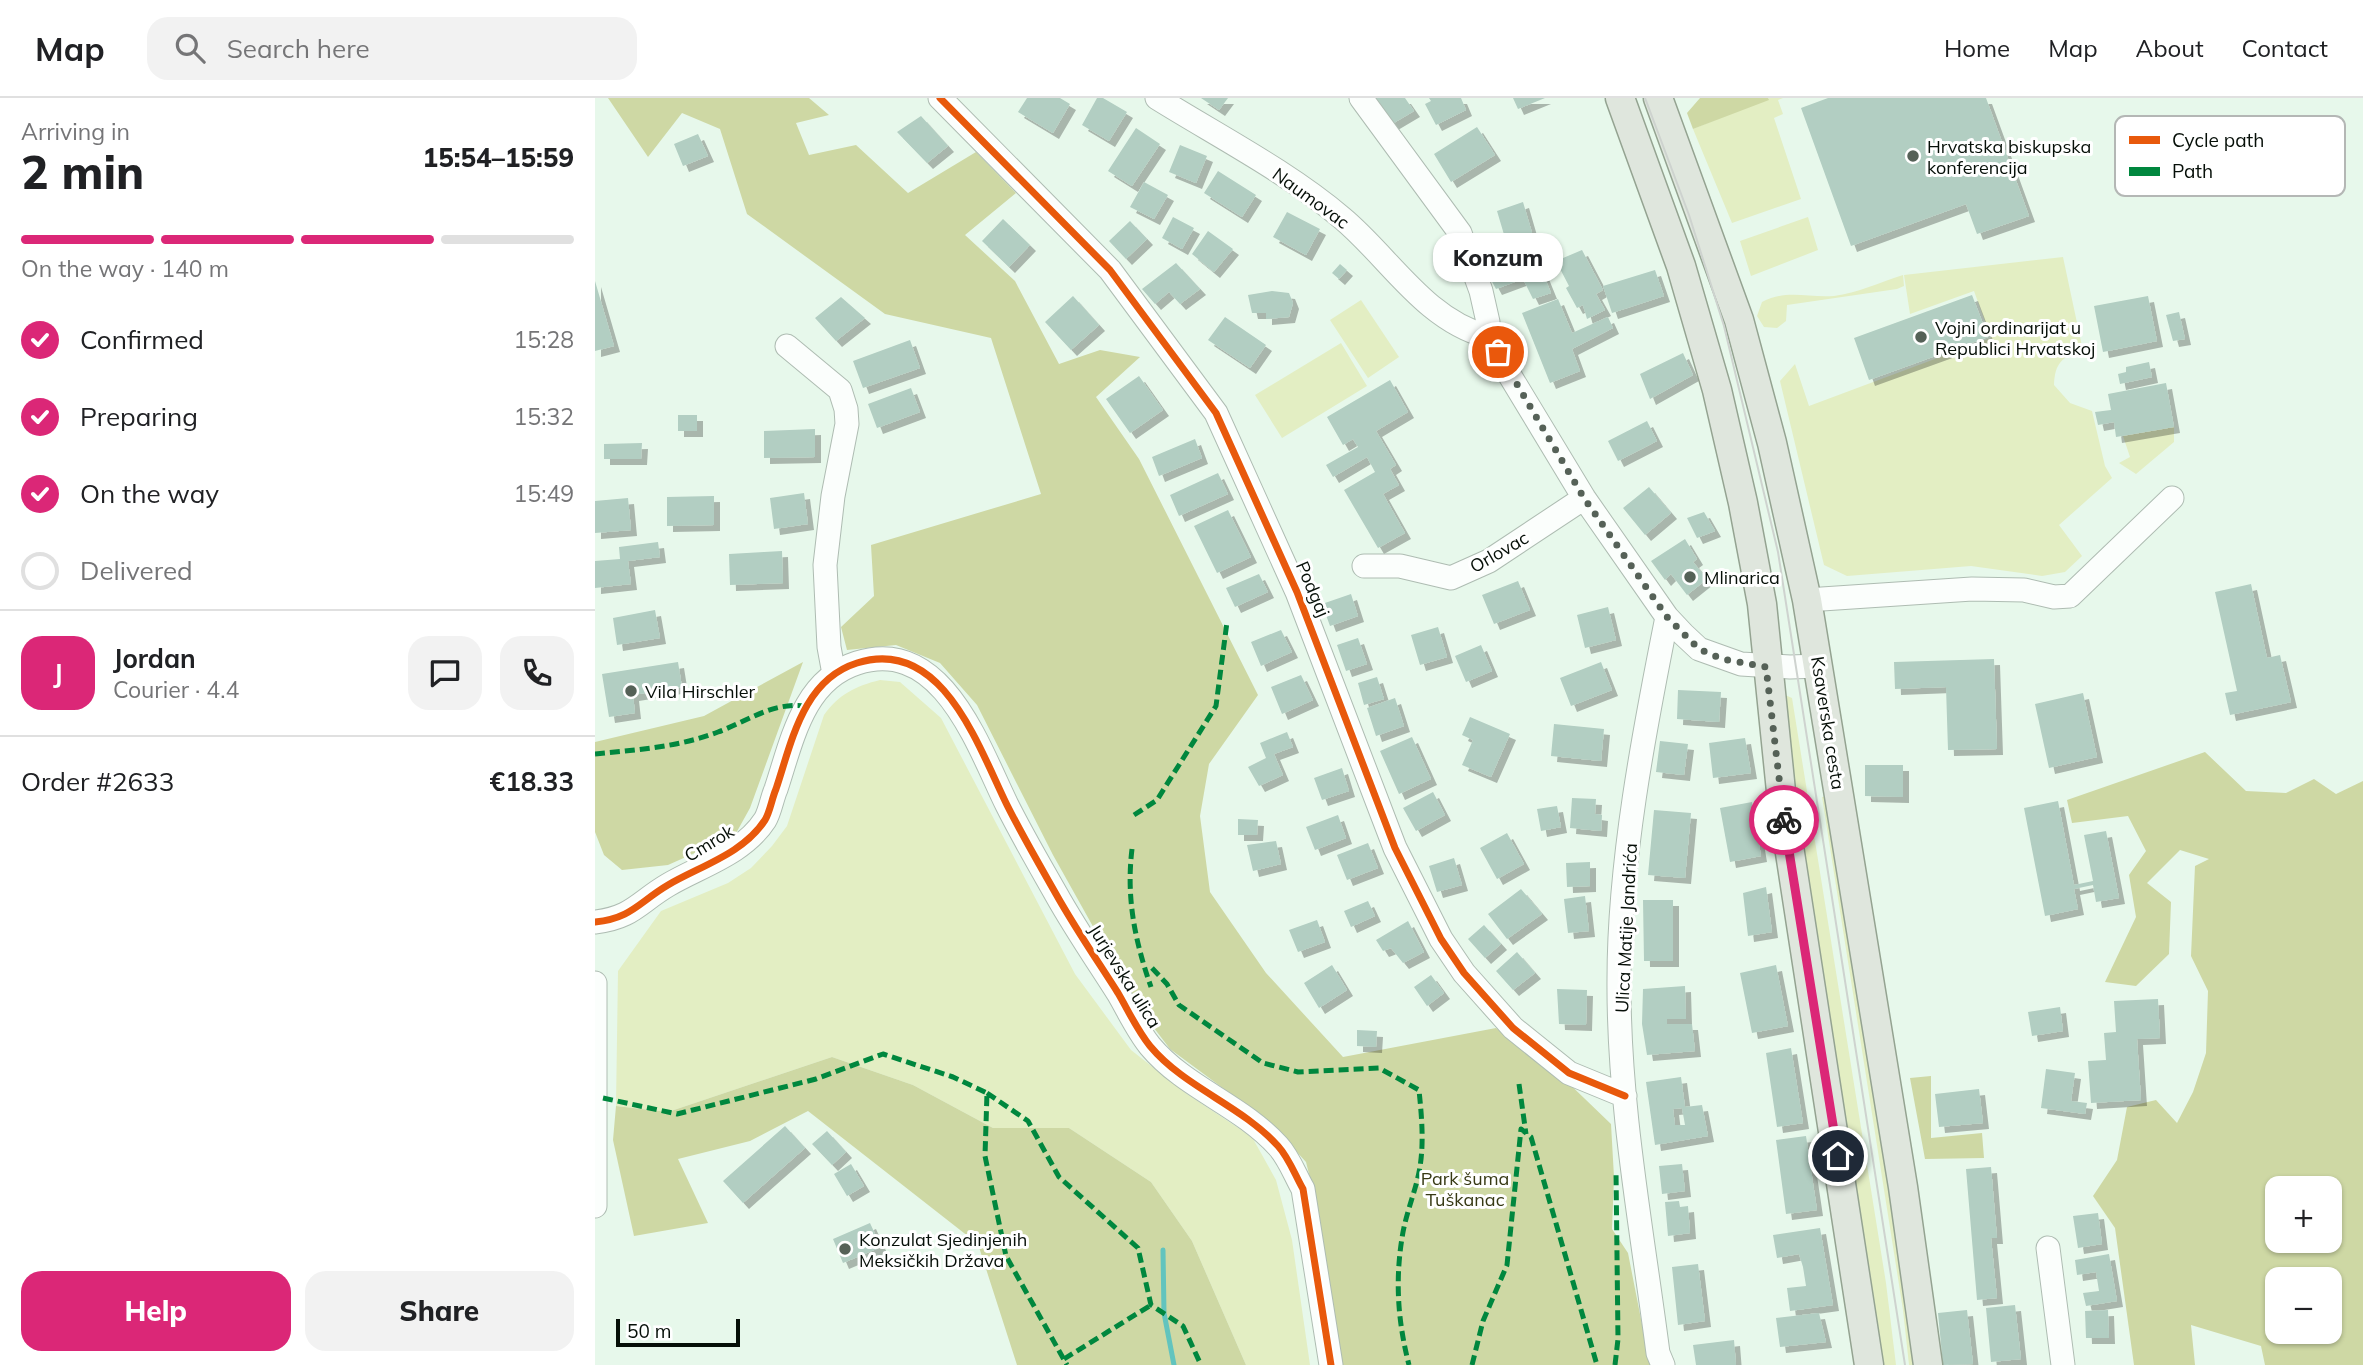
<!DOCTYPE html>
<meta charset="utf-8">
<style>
:root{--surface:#fff;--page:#f2f2f2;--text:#202124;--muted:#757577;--line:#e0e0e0;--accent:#db2777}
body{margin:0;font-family:Mulish,sans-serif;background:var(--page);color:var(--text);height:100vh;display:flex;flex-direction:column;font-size:26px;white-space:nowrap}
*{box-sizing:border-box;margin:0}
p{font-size:23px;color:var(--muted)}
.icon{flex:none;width:38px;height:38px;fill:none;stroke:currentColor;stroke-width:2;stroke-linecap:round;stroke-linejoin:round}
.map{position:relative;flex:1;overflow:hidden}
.drawer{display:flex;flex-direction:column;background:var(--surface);width:595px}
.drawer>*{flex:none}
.fabs{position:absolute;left:1670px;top:1078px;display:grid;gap:14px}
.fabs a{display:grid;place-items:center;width:77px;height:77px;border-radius:14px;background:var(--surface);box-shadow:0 2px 5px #0004;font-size:35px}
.scale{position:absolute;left:21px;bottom:18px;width:124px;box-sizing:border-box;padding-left:7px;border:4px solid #060f08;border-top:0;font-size:19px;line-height:24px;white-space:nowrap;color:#060f08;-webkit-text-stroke:5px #fff;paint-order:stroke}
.pin{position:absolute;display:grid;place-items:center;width:60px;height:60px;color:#fff;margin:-30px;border:4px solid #fff;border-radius:50%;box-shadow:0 2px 7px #0007}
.courier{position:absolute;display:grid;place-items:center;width:70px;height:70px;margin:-35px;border:5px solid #db2777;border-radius:50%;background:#fff;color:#222;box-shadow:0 2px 9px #0007}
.bubble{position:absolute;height:49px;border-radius:21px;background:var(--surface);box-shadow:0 2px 5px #0004;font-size:23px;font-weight:800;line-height:49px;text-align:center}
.overview em{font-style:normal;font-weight:800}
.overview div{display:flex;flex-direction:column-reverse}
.overview{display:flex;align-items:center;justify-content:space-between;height:119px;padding:0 21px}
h1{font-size:46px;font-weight:800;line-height:52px}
.bar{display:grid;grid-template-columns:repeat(4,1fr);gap:10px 7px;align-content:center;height:84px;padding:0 21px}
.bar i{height:9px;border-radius:5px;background:var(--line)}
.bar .active{background:var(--accent)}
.bar p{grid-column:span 4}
.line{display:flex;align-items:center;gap:18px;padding:0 21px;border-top:2px solid var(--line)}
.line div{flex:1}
.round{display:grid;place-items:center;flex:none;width:74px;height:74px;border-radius:21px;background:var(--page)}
ol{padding:0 21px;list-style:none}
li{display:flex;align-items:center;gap:21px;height:77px}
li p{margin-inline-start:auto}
li .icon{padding:7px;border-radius:50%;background:var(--accent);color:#fff;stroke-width:4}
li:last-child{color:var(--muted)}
li i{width:38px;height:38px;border:4px solid var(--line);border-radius:50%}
.cta{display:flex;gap:14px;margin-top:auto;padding:14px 21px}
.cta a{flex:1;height:80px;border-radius:21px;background:var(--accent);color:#fff;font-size:28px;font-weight:800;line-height:80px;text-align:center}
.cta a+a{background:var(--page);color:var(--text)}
header{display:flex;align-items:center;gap:42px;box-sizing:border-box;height:98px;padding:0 35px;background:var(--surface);border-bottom:2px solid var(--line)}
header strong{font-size:33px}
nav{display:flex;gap:38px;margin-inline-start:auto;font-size:24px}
.search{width:490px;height:63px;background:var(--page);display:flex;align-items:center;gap:18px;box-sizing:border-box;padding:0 24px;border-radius:21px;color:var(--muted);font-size:26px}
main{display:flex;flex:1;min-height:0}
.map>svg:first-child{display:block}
.green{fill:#e3eec3}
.forest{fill:#ced8a4;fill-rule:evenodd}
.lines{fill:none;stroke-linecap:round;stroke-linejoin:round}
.stream{stroke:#62c4be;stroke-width:5}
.building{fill:#b2cec2;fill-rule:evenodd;filter:url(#shadow)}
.minor-casing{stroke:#aebcb2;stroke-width:25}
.major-casing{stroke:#94a391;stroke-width:31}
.minor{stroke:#fbfefc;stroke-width:23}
.major{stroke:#dfe6dd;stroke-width:28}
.tram{stroke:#ced3cf;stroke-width:2}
.quiet{stroke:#00873e;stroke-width:5;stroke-dasharray:10 5;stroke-linecap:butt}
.cycleway-casing{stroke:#fff;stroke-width:11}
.cycleway{stroke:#e8590c;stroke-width:7}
.done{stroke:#556157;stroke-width:7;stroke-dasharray:0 12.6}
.route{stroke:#db2777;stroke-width:9}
.poi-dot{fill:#556157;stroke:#fff;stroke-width:2.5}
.labels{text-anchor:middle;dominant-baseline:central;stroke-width:6;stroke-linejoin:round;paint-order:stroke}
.poi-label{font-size:18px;fill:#060f08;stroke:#fff;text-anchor:start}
.street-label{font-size:18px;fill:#060f08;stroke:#fff}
.park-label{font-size:18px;fill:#373914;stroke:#fff}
.key{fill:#fff;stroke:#b4b7b5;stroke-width:2}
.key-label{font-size:19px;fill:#060f08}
</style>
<header>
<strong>Map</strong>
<div class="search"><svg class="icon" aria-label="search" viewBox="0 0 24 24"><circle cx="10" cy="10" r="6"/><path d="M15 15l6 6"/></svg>Search here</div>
<nav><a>Home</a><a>Map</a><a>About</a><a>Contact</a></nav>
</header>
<main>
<section class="drawer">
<div class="overview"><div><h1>2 min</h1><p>Arriving in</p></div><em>15:54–15:59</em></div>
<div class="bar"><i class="active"></i><i class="active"></i><i class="active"></i><i></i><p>On the way · 140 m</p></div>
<ol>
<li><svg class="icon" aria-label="check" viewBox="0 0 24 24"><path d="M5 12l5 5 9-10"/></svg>Confirmed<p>15:28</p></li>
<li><svg class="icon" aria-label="check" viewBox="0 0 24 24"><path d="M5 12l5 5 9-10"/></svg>Preparing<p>15:32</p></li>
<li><svg class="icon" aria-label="check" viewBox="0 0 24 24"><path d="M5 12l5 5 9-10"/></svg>On the way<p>15:49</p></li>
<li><i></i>Delivered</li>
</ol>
<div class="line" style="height:126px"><b class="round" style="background:var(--accent);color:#fff">J</b><div><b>Jordan</b><p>Courier · 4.4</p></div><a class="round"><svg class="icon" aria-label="chat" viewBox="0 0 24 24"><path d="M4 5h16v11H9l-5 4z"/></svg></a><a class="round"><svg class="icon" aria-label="phone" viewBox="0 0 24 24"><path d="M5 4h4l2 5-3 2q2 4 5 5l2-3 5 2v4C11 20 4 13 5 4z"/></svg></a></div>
<div class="line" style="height:91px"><div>Order #2633</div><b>€18.33</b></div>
<div class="cta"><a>Help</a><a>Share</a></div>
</section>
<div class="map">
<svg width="1768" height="1267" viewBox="0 0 1768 1267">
<defs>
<filter id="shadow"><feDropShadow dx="6" dy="6" stdDeviation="0" flood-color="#0004"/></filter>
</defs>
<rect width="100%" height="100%" fill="#e7f8eb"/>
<path class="green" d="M1174,0H1188L1183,2L1188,16L1179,20L1206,101L1137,125L1098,31Z
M1213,119L1223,152L1156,178L1145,143Z
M1468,159L1488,253C1467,258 1460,265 1459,287L1475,305L1497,313L1510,368L1517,380L1464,427L1487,458L1470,474L1447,478L1376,468L1252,478L1229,467L1185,283L1200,266L1214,308L1396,240L1379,193L1315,216L1309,177Z
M1308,177L1309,188L1302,191L1192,207L1191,223L1182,230L1169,229L1162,218L1167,204C1191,191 1213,200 1239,198C1262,195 1286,184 1308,177Z
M766,202L804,259L773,280L735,222Z
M746,245L772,288L687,340L660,297Z
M1579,329V344L1541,376L1524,365L1535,359L1528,338Z
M285,582L305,584L346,620L480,876L536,952L592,996L657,1039L681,1082L697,1142L715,1267H651L597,1143L556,1084L474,1030H398L318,987L237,959L73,1014L21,1008L23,873L66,813L133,785L156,770L177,748L192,728L229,617C244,596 261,588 285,582Z
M1183,594L1197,600L1291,1185L1301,1267H1283Z
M1237,698L1324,1267H1314L1308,1212L1227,699Z"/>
<path class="forest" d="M13,0H214L234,17L201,25L214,57L261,47L313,95L381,54L421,95L370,137L420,183L464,266L505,252L545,259L501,299L544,361L663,597L614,666L605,718L615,794L671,875L748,959L901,930L963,975L1016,1026L1019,1079L1017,1131L1033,1155L1055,1267H747L724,1116L711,1064L675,1025L575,951L543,909L458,757L382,607L345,565L301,547L252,552L246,529L279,498L276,447L446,396L396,240L290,216L152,116L125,31L87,15L53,59Z
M1105,0H1173L1174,2L1098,31L1092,15Z
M208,564L155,710L140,737L73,767L27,772L9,757L0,734V644L109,618Z
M1610,654L1651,693L1691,695L1719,681L1741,696L1768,683V1267H1670L1666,1248L1596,1227L1600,1267H1539L1520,1130L1498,1098L1522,1062L1532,1009L1561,1002L1582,1025L1598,994L1611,955L1613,893L1596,858L1600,768L1614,761L1585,752L1552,785L1576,804L1574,856L1541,888L1510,884L1541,819L1534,777L1551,753L1533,718L1477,725L1472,702ZM1734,1090V1143H1682V1090ZM1734,1181V1234H1682V1181Z
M237,959L318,987L398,1030H474L556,1084L597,1143L651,1267H422L383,1146L213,1013L155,1043L83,1061L113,1125L39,1138L18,1042L21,1008L73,1014Z
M1336,978V1040L1387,1035L1389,1060L1330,1061L1315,980Z"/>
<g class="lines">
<path class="stream" d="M568,1152L569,1215L579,1267"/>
</g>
<path class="building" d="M432,0H465L475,6L458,35L423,14Z
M502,0H508L532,14L514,43L487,27Z
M606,0H633L624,12Z
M780,0H810L819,13L797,26Z
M834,0H866L871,12L841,27L830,6L836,3Z
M918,0H950L923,11Z
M1233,0H1391L1434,118L1382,136L1371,106L1256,148L1206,10Z
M326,18L353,48L332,65L302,34Z
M882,29L900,57L856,84L839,56Z
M541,30L565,46L537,88L513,73Z
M103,36L113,58L88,68L79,46Z
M585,47L612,58L601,85L574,74Z
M623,73L661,97L647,119L609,95Z
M549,84L573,97L559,121L535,109Z
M928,104L942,152L916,160L902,113Z
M692,114L725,131L711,157L678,139Z
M578,119L599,130L587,151L567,140Z
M408,121L435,147L414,169L387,143Z
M535,123L552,141L531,161L514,143Z
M613,133L638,151L619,174L597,156Z
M987,152L1008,192L1001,196L1010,212L992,221L988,207L982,210L971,190L974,188L961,163Z
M959,155L962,161L945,168L956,195L938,201L928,181L901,191L895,180Z
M581,165L605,191L585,206L574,194L560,206L547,191Z
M745,166L752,172L744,181L737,175Z
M1060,172L1069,198L1017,215L1008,188Z
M0,183L19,248L0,253Z
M677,193L694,195L698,205L694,219L671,221V215H657L653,197Z
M1377,197L1393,239L1274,282L1259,240Z
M478,198L504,227L476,252L450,224Z
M1553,198L1562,243L1508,254L1499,208Z
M246,199L270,220L241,243L220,220Z
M963,201L977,235L1013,219L1018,230L977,251L985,273L955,285L927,215Z
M1584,214L1590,241L1578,243L1571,217Z
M630,219L671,247L655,270L613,242Z
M315,242L325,270L268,290L258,263Z
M1088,255L1098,277L1055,301L1045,276Z
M1554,264L1557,279L1525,286L1523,276L1531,274V269Z
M544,278L568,312L535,335L511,301Z
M795,282L813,314L781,333L801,367L795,371L804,387L788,396L810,435L783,450L749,392L780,374L772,359L738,379L731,367L763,349L758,341L748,347L732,319Z
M1571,285L1579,329L1521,339L1519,324L1503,327L1500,314L1516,312L1513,296Z
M316,290L325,314L282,330L273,306Z
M83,317H102V333H83Z
M1052,323L1062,343L1023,363L1013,343Z
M220,331V359L169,360V333Z
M600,341L607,360L564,378L557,359Z
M47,345L46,361H9V346Z
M623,375L633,396L584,418L575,397Z
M1054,389L1076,415L1050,437L1028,410Z
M209,395L213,426L179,431L175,400Z
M119,398V427L72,428V399Z
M33,400L36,432L0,435V403Z
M633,412L656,459L622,475L599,428Z
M1109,414L1120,433L1102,440L1092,420Z
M1090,441L1102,461L1098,464L1112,481L1092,497L1076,476L1070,482L1056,463Z
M63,444L65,459L33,463L36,486L0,490V463L25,461L24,449Z
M187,453L188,485L135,487L134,456Z
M664,476L673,494L640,509L631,490Z
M923,483L935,512L899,526L887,497Z
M1656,486L1672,560L1685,557L1696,604L1635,617L1630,595L1642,593L1620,494Z
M756,496L763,518L735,528L727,506Z
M1013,509L1021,542L990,550L982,517Z
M60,512L65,540L22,547L18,520Z
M843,529L852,559L825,567L816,537Z
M686,532L697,554L666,568L656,544Z
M763,540L772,566L751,573L742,547Z
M886,547L897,573L871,584L860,558Z
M1399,561L1402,651L1353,652L1351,589L1300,591L1299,564Z
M83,564L87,589L38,597L40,615L14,619L7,576Z
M1006,564L1017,592L976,608L965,580Z
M706,577L718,602L687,616L676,589Z
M782,579L789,601L769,607L763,585Z
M1083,592L1126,594L1124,624L1082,621Z
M1488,595L1502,659L1454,670L1440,606Z
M800,600L809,628L781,638L772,610Z
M875,619L915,636L896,679L867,667L878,642L867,637Z
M959,626L1009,631L1006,663L956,658Z
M692,634L698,649L679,656L688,677L664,688L653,669L671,660L665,645Z
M817,639L836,681L804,696L785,653Z
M1150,640L1156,675L1118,680L1114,645Z
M1065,643L1093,646L1089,677L1061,674Z
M1270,667H1308V699L1270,698Z
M747,670L754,693L727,702L719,680Z
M838,694L850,717L821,733L808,710Z
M977,700L1001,701L1000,716L1007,717L1006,733L975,730Z
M1463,703L1479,787L1498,783L1489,737L1511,733L1524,800L1501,804L1498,787L1479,791L1483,811L1450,818L1429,710Z
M1157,704L1166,758L1135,764L1125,710Z
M962,708L966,729L946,733L942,711Z
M1059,712L1096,715L1090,780L1053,777Z
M743,717L751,740L720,752L711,729Z
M643,721L663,722L662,737H643Z
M912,735L929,766L902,781L885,750Z
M681,743L686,766L658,773L652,747Z
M773,745L783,770L752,782L742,757Z
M859,760L867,787L842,794L834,768Z
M995,764V788L972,789L971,765Z
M1171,789L1177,834L1153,838L1148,795Z
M926,791L947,816L912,841L893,816Z
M990,798L994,833L973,835L969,801Z
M1048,802H1078V863H1049Z
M773,803L780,818L756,829L749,813Z
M722,822L730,844L703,854L694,832Z
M813,823L829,854L808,865L796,850L788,853L781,842Z
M889,827L906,846L890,860L873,841Z
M922,854L940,875L918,892L901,873Z
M737,867L752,892L724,910L709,885Z
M1181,867L1193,928L1157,935L1145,875Z
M836,877L849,895L832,908L819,889Z
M1090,888L1091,921H1072V926H1097L1100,953L1052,957L1047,926L1048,891Z
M962,891L992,892L991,927L964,926Z
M1563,901L1565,940L1542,941L1546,1002L1496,1005L1493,963L1511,962L1509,935L1521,934L1519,903Z
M1465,909L1468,933L1437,938L1433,914Z
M762,932L782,933L781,949L762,948Z
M1196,950L1208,1025L1182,1029L1171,955Z
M1451,971L1480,975L1476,1003L1492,1005L1490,1016L1446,1010Z
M1086,979L1090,1009L1107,1007L1113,1038L1060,1047L1051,984ZM1087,1010L1090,1027H1080L1078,1011Z
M1384,991L1388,1025L1344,1029L1340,996Z
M190,1028L210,1050L148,1105L128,1083Z
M232,1033L251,1054L237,1067L217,1046Z
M1211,1038L1222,1112L1191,1116L1181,1042Z
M256,1066L269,1088L252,1098L239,1076Z
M1087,1066L1090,1093L1067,1096L1064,1068Z
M1396,1069L1402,1140H1396L1402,1200L1382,1202L1371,1071Z
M1084,1103L1085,1109L1093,1108L1095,1135L1073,1138L1070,1104Z
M1503,1115L1507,1146L1483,1150L1478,1118Z
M275,1125L286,1149L248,1165L238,1141Z
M1225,1130L1238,1207L1195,1213L1192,1190L1211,1188L1208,1169L1204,1156L1182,1160L1178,1137Z
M1514,1156L1522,1203L1491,1208L1488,1195L1504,1193L1501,1174L1482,1177L1480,1162Z
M1103,1166L1110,1223L1083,1227L1077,1169Z
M1420,1207L1426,1261L1396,1264L1391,1210Z
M1372,1212L1378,1266L1348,1267L1343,1215Z
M1513,1212L1514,1240H1491L1490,1213Z
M1224,1215L1231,1244L1185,1249L1181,1220Z
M1139,1242L1141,1267H1101L1098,1247Z"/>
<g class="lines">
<g class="minor-casing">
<path id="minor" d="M345,0L515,172L621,315L702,494L800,750L846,841L869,875L918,930L974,975L1030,998
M562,0C623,38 693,74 747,120C794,159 829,221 891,238
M766,0L865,135L886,193L893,224L891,238L989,400L1072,519L1088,536L1104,551L1146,566L1195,569L1224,568
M192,248L245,292L251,311L252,326L238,398L230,467L234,549L239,576
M769,468H805L856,480L894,463L989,400
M1212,502L1377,491L1429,492L1459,499L1475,498L1577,400
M0,824C37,820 44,804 73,787C105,768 148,756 170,722C175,714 177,700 181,691C197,643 208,582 262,565C347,538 383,648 412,707C427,737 444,766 461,796C480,830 502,862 523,895C533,912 542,932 555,948C590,990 646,1007 683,1048C694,1060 700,1077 708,1091L736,1267
M0,885V1108
M1453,1150L1468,1267
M1068,1267L1063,1255C1047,1131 1023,1006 1024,881C1024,764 1049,634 1072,519"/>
</g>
<g class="major-casing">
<path id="major" d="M1025,0L1086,168L1122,292L1148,405L1167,506L1187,703L1274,1267
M1063,0L1144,222L1177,345L1212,502L1308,1089L1333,1267"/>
</g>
<use href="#minor" class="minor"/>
<use href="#major" class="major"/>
<path class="tram" d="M1050,0L1094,117L1129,228L1183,454L1310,1267"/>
<path class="quiet" d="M0,656C41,652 84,649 123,634C153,623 177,604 210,608
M539,717L562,702L621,608L632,524
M537,751C531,800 540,843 556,889
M557,870L572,886L584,907L668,965L703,974L784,970L824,992C827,1022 830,1053 822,1083C817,1102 810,1120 807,1140C800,1184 803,1224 814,1267
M924,986L931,1036
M392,995L433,1023L464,1079L543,1150L556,1207L588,1228L606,1267
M8,1000L82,1016L221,981L288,956L358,979L392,995L390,1058L411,1158L472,1267
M469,1261L556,1207
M877,1267L888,1223L912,1167L926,1031L936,1039L1002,1267
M1020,1267L1023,1241L1021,1073"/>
<g class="cycleway-casing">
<path id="cycleway" d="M345,0L515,172L621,315L702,494L800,750L846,841L869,875L918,930L974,975L1030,998
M0,824C37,820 44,804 73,787C105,768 148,756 170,722C175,714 177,700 181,691C197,643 208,582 262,565C347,538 383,648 412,707C427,737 444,766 461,796C480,830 502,862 523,895C533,912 542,932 555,948C590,990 646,1007 683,1048C694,1060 700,1077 708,1091L736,1267"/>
</g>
<use href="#cycleway" class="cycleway"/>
</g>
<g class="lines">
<path class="done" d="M903,254L989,400L1072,519L1104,551L1127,561L1171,569L1189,722"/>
<path class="route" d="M1189,722L1243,1058"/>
</g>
<g class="poi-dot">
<circle cx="1318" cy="58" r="7"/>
<circle cx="1326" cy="239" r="7"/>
<circle cx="1095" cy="479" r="7"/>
<circle cx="36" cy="593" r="7"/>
<circle cx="250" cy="1151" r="7"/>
</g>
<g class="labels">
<g class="poi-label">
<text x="1332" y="48">Hrvatska biskupska<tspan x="1332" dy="21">konferencija</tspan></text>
<text x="1340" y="229">Vojni ordinarijat u<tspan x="1340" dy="21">Republici Hrvatskoj</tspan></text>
<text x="1109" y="479">Mlinarica</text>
<text x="50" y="593">Vila Hirschler</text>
<text x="264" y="1141">Konzulat Sjedinjenih<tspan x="264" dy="21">Meksičkih Država</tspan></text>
</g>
<g class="street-label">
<text transform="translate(716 100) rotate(36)">Naumovac</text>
<text transform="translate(904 454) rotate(-30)">Orlovac</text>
<text transform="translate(718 491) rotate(67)">Podgaj</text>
<text transform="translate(1233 625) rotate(81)">Ksaverska cesta</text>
<text transform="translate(114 745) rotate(-31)">Cmrok</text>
<text transform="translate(1031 830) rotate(-87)">Ulica Matije Jandrića</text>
<text transform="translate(530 878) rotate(58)">Jurjevska ulica</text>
</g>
<g class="park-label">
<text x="870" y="1080">Park šuma<tspan x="870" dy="21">Tuškanac</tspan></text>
</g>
</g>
<rect x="1520" y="18" width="230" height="80" rx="10" class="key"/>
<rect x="1534" y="38" width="31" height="8" fill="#e8590c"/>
<rect x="1534" y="69" width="31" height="9" fill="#00873e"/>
<g class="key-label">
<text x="1577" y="49">Cycle path</text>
<text x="1577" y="80">Path</text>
</g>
</svg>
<div class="fabs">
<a>+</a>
<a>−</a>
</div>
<div class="scale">50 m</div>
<div class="pin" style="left:903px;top:254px;background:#ea580c"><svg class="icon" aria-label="bag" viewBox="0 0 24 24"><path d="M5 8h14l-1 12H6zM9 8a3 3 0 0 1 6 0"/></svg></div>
<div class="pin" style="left:1243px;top:1058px;background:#1f2937"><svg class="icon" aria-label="home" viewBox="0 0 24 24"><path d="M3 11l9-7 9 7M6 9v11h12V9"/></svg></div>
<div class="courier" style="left:1189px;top:722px"><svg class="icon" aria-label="bike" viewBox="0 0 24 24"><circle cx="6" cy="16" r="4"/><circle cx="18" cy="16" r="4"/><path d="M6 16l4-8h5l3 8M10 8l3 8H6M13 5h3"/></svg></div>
<div class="bubble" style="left:838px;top:135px;width:130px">Konzum</div>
</div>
</main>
